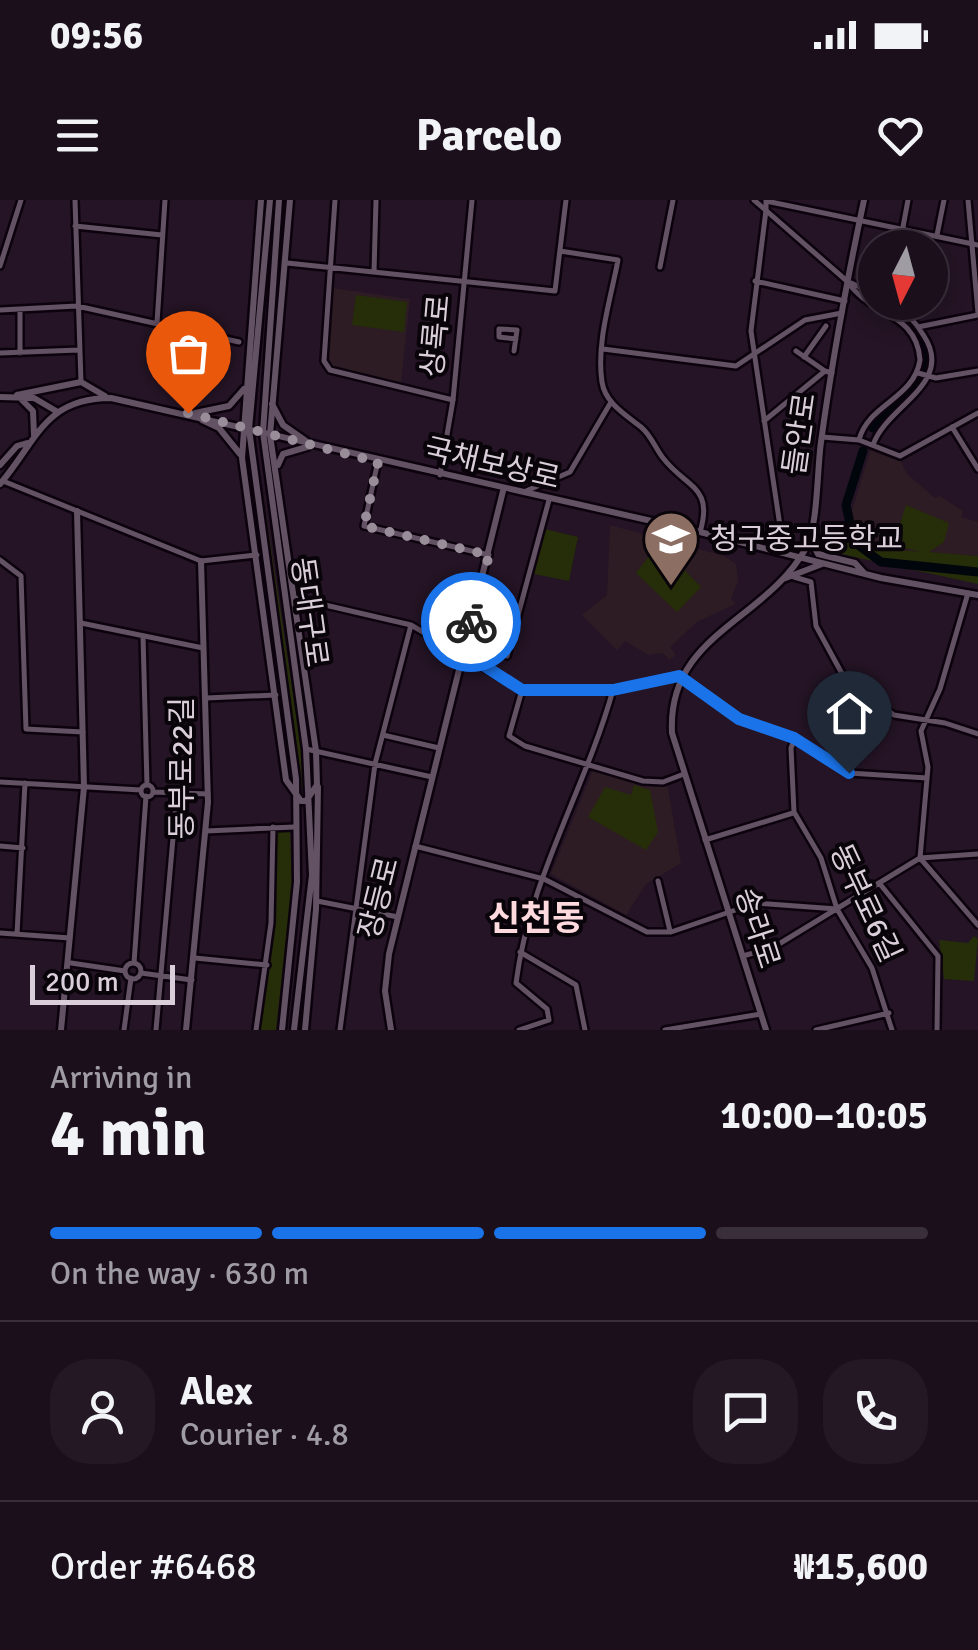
<!DOCTYPE html>
<meta charset="utf-8">
<style>
:root{--surface:#1b0f1c;--page:#241825;--text:#f1f3f6;--muted:#a09ca3;--line:#392f3b;--accent:#1a73e8}
body{margin:0;font-family:Signika,"Noto Sans KR",sans-serif;background:var(--page);color:var(--text);height:100vh;display:flex;flex-direction:column;font-size:38px;white-space:nowrap}
*{box-sizing:border-box;margin:0}
p{font-size:32px;color:var(--muted)}
.icon{flex:none;width:55px;height:55px;fill:none;stroke:currentColor;stroke-width:2;stroke-linecap:round;stroke-linejoin:round}
.map{position:relative;height:830px;overflow:hidden}
.sheet{display:flex;flex-direction:column;background:var(--surface);flex:1}
.sheet>*{flex:none}
.needle{width:65px;rotate:186deg}
.fabs{position:absolute;left:858px;top:30px;display:grid;gap:20px}
.fabs a{display:grid;place-items:center;width:90px;height:90px;border-radius:50%;background:var(--surface);box-shadow:0 5px 25px #0003,0 0 0 2px var(--line);font-size:50px}
.scale{position:absolute;left:30px;bottom:25px;width:145px;box-sizing:border-box;padding-left:10px;border:5px solid #d9ced9;border-top:0;font-size:28px;line-height:35px;white-space:nowrap;color:#d9ced9;-webkit-text-stroke:8px #090409;paint-order:stroke}
.pin{position:absolute;display:grid;place-items:center;width:85px;height:85px;color:#fff;margin:-102px -42px;border-radius:50% 50% 50% 0;rotate:-45deg;box-shadow:0 0 10px #0007}
.pin .icon{rotate:45deg}
.courier{position:absolute;display:grid;place-items:center;width:100px;height:100px;margin:-50px;border:8px solid #1a73e8;border-radius:50%;background:#fff;color:#222;box-shadow:0 2px 12px #0007}
.summary em{font-style:normal;font-weight:700}
.summary div{display:flex;flex-direction:column-reverse}
.summary{display:flex;align-items:center;justify-content:space-between;height:170px;padding:0 50px}
h1{font-size:65px;font-weight:700;line-height:75px}
.bar{display:grid;grid-template-columns:repeat(4,1fr);gap:15px 10px;align-content:center;height:120px;padding:0 50px}
.bar i{height:12px;border-radius:8px;background:var(--line)}
.bar .on{background:var(--accent)}
.bar p{grid-column:span 4}
.line{display:flex;align-items:center;gap:25px;padding:0 50px;border-top:2px solid var(--line)}
.line div{flex:1}
.round{display:grid;place-items:center;flex:none;width:105px;height:105px;border-radius:40px;background:var(--page)}
.status{display:flex;justify-content:space-between;align-items:center;height:70px;padding:0 50px;background:var(--surface);direction:ltr}
.status svg{height:28px;fill:currentColor}
header{display:flex;justify-content:space-between;align-items:center;height:130px;padding:0 50px;background:var(--surface);font-size:45px;font-weight:700}
.map>svg:first-child{display:block}
.education{fill:#2d1c23}
.green{fill:#262d09}
.lines{fill:none;stroke-linecap:round;stroke-linejoin:round}
.river{stroke:#00060c;stroke-width:9}
.minor-casing{stroke:#0c020d;stroke-width:10}
.tertiary-casing{stroke:#0c020d;stroke-width:10}
.secondary-casing{stroke:#0c020d;stroke-width:11}
.minor{stroke:#635164;stroke-width:5}
.tertiary{stroke:#635164;stroke-width:5}
.secondary{stroke:#635164;stroke-width:6}
.done{stroke:#9a8d9a;stroke-width:10;stroke-dasharray:0 18}
.route{stroke:#1a73e8;stroke-width:12}
.labels{text-anchor:middle;dominant-baseline:central;stroke-width:8;stroke-linejoin:round;paint-order:stroke}
.street-label{font-size:30px;fill:#d9ced9;stroke:#090409}
.poi-label{font-size:30px;fill:#d9ced9;stroke:#090409;text-anchor:start}
.quarter-label{font-size:35px;font-weight:bold;fill:#fedade;stroke:#090409}
</style>
<div class="status"><b>09:56</b><svg viewBox="0 0 49 12"><path d="M0 12V9h3v3zM5 12V6h3v6zM10 12V3h3v9zM15 12V0h3v12zM26 1h20v11H26zM47 4h2v5h-2z"/></svg></div>
<header><svg class="icon" aria-label="menu" viewBox="0 0 24 24"><path d="M4 6h16M4 12h16M4 18h16"/></svg>Parcelo<svg class="icon" aria-label="heart" viewBox="0 0 24 24"><path d="M12 20l-8-8c-3-5 5-10 8-4 3-6 11-1 8 4z"/></svg></header>
<div class="map">
<svg width="978" height="830" viewBox="0 0 978 830">
<rect width="100%" height="100%" fill="#241425"/>
<path class="education" d="M332,88L410,99L401,183L333,166L328,160Z
M872,246L898,256L907,274L935,298L940,296L963,311L961,317L978,322V356L883,349L866,342L855,326L852,310Z
M610,325L724,356L736,364L738,381L731,399L735,404L697,422L670,447L676,455L669,460L663,453L648,455L625,441L617,450L582,415L607,395Z
M593,570L654,586L667,583L681,663L646,684L626,715L551,674Z"/>
<path class="green" d="M356,95L407,102L404,132L352,125Z
M260,274L301,547L303,589L300,586Z
M906,305L949,323L944,342L929,352L978,356V384L827,351L859,333L873,347L921,352L893,345Z
M545,329L578,337L569,381L534,374Z
M656,347H662L701,387L677,412L636,373Z
M634,585L650,590L658,632L646,650L588,617L605,587L631,595Z
M290,630L292,687L276,830H260L275,711L277,631Z
M974,736L978,739L974,781L944,779L939,740L968,743Z"/>
<g class="lines">
<path class="river" d="M869,95L875,97
M873,228C885,210 907,201 919,183C939,154 911,117 886,102
M863,251L846,305L854,342L881,362L978,372"/>
<g class="minor-casing">
<path id="minor" d="M75,0L81,182
M335,0L324,161L330,170L453,200
M968,0L978,113
M766,10L751,131L784,353
M75,26L162,35
M903,27L908,0
M937,35L944,0
M560,51L618,60C611,98 596,143 602,182C605,203 626,215 641,227C651,235 655,248 663,258C686,288 714,286 700,332
M287,63L555,91L566,0
M0,66L21,0
M660,67L673,0
M374,72L376,0
M755,81L845,101
M848,82C869,115 917,112 920,160C914,199 868,204 859,240
M851,83L875,94
M0,110L77,106L239,142
M157,123L165,0
M918,127L978,115
M603,149L736,166L805,120L842,113
M514,151L517,130L499,129V137L516,139
M796,151L825,171
M0,153L79,150
M20,153V109
M804,157L826,126
M918,173L936,178L978,171
M764,221L825,171L832,173
M952,227L978,269
M822,237L859,240L900,256L978,213
M873,245C886,206 955,184 924,136C915,121 906,111 892,102
M378,261L364,326L489,355
M526,291L570,272L611,202
M0,360L21,376L26,529L83,532
M794,377L811,382L816,426L846,481L894,515L945,523L978,534
M295,398L411,425L522,490H613L679,476L739,519L795,538L849,573L927,578
M81,423L203,448
M143,436L147,585
M507,456L549,300
M522,490L509,536L525,546L643,581L663,582L684,574
M206,498L276,495
M383,535L439,548
M795,538L791,548L794,612L821,658L837,709L872,768L892,830
M306,549L432,577
M0,582L141,590
M141 591a6 6 0 1 1 12 0a6 6 0 1 1-12 0Z
M153,592L208,594
M206,631L294,627
M705,640L793,613
M0,646L23,648
M920,658L928,567L921,531L940,489L968,393
M920,658L978,725
M658,681L670,731
M880,684L938,756L937,830
M317,701L398,717
M0,733L70,738
M17,734L25,583
M520,752L576,785L585,830
M743,756L774,747L920,658L978,654
M195,758L267,765
M71,763L125,771
M134,763L146,596
M125 771a8 8 0 1 1 16 0a8 8 0 1 1-16 0Z
M141,773L192,780
M124,830L131,778
M156,830L177,593
M256,830L271,723L273,627
M340,830L375,564L411,425
M519,830L549,820L547,809L516,783C529,679 585,590 613,490
M665,830L761,814
M816,830L889,813"/>
</g>
<g class="tertiary-casing">
<path id="tertiary" d="M754,0L848,82
M766,10V1L978,45
M440,275L453,200L472,0
M3,281L201,361L257,355
M415,646L544,679L647,732H671L756,703L837,709"/>
</g>
<g class="secondary-casing">
<path id="secondary" d="M261,0L242,258L286,580L301,601H306L317,585L316,551L270,235L290,0
M270,0L249,229L296,579L297,682L282,830
M279,0L263,232L306,549L312,675L294,830
M17,195L81,182L105,196
M17,195L33,211L34,235
M0,197L34,198L56,211
M272,204L283,225L306,241
M195,213L229,206L244,189
M202,220L219,228L240,254
M0,265L17,246L27,243
M278,265L283,254L307,247
M0,284C37,241 44,198 111,198L700,332L881,378L978,395
M811,341L818,354L855,363L865,374
M783,379L822,364
M61,830L84,587L77,311
M186,830L208,602L201,361
M305,830L316,709L318,587
M391,830L385,791L389,754L503,291
M766,830L672,533C667,434 765,422 806,348C818,327 817,269 821,242C832,161 847,80 864,0"/>
</g>
<use href="#minor" class="minor"/>
<use href="#tertiary" class="tertiary"/>
<use href="#secondary" class="secondary"/>
</g>
<g class="lines">
<path class="done" d="M188,213L378,262L364,326L489,355L471,422"/>
<path class="route" d="M471,422L463,452L522,490H613L679,476L739,519L794,538L849,573"/>
</g>
<defs>
<g id="school-pin" transform="scale(2.875)"><path d="M0 17L-7.5 6A9.5 9.5 0 1 1 7.5 6Z" fill="#8d6e63" stroke="#090409"/><path d="M0-5L7-2L0 1L-7-2ZM-4 1L0 2.5L4 1V4Q0 6-4 4Z" fill="#fff"/></g>
</defs>
<g fill-rule="evenodd">
<use href="#school-pin" x="671" y="339"/>
</g>
<g class="labels">
<g class="street-label">
<text transform="translate(436 136) rotate(-85)">상록로</text>
<text transform="translate(800 234) rotate(-82)">들안로</text>
<text transform="translate(492 264) rotate(13)">국채보상로</text>
<text transform="translate(309 412) rotate(82)">동대구로</text>
<text transform="translate(182 568) rotate(-90)">동부로22길</text>
<text transform="translate(379 698) rotate(-76)">장등로</text>
<text transform="translate(865 703) rotate(65)">동부로6길</text>
<text transform="translate(757 728) rotate(72)">송라로</text>
</g>
<g class="poi-label">
<text x="710" y="339">청구중고등학교</text>
</g>
<g class="quarter-label">
<text x="536" y="718">신천동</text>
</g>
</g>
</svg>
<div class="fabs">
<a><svg class="needle" viewBox="-14 -14 28 28"><path d="M0-13l5 13h-10z" fill="#e53935"/><path d="M0 13l5-13h-10z" fill="#a09ca3"/></svg></a>
</div>
<div class="scale">200 m</div>
<div class="pin" style="left:188px;top:213px;background:#ea580c"><svg class="icon" aria-label="bag" viewBox="0 0 24 24"><path d="M5 8h14l-1 12H6zM9 8a3 3 0 0 1 6 0"/></svg></div>
<div class="pin" style="left:849px;top:573px;background:#1f2937"><svg class="icon" aria-label="home" viewBox="0 0 24 24"><path d="M3 11l9-7 9 7M6 9v11h12V9"/></svg></div>
<div class="courier" style="left:471px;top:422px"><svg class="icon" aria-label="bike" viewBox="0 0 24 24"><circle cx="6" cy="16" r="4"/><circle cx="18" cy="16" r="4"/><path d="M6 16l4-8h5l3 8M10 8l3 8H6M13 5h3"/></svg></div>
</div>
<section class="sheet">
<div class="summary"><div><h1>4 min</h1><p>Arriving in</p></div><em>10:00–10:05</em></div>
<div class="bar"><i class="on"></i><i class="on"></i><i class="on"></i><i></i><p>On the way · 630 m</p></div>
<div class="line" style="height:180px"><a class="round"><svg class="icon" aria-label="person" viewBox="0 0 24 24"><circle cx="12" cy="8" r="4"/><path d="M4 21q1-7 8-7t8 7"/></svg></a><div><b>Alex</b><p>Courier · 4.8</p></div><a class="round"><svg class="icon" aria-label="chat" viewBox="0 0 24 24"><path d="M4 5h16v11H9l-5 4z"/></svg></a><a class="round"><svg class="icon" aria-label="phone" viewBox="0 0 24 24"><path d="M5 4h4l2 5-3 2q2 4 5 5l2-3 5 2v4C11 20 4 13 5 4z"/></svg></a></div>
<div class="line" style="height:130px"><div>Order #6468</div><b>₩15,600</b></div>
</section>
